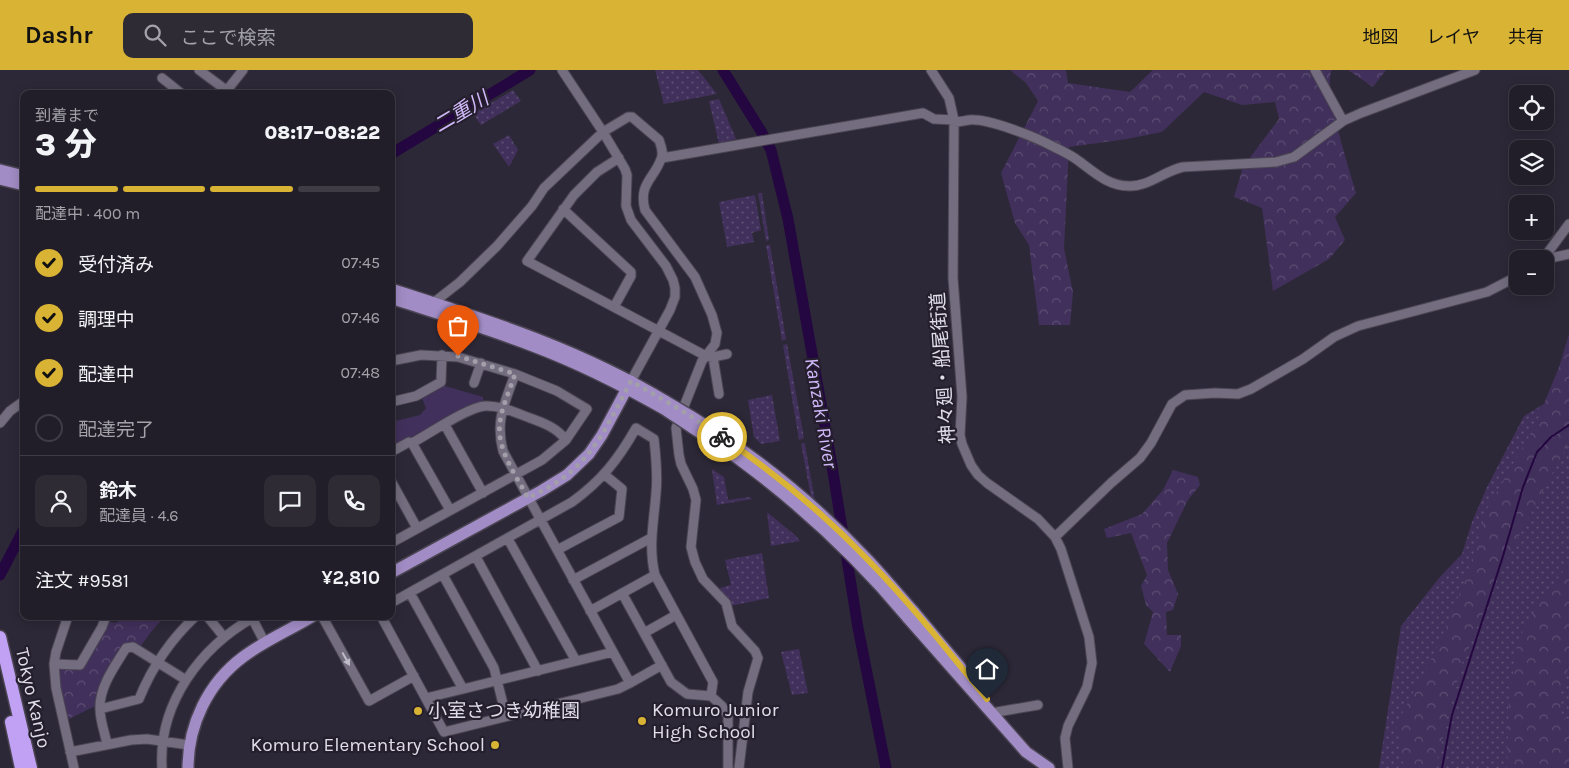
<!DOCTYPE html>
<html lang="ja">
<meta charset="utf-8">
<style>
:root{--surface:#221e29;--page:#2e2b35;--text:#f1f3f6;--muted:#a2a2a8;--line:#3f3c46;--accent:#d9b334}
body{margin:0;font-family:Karla,"Noto Sans JP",sans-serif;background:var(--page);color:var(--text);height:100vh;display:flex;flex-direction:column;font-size:19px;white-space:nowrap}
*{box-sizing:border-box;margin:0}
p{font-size:16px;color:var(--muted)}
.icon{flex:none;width:28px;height:28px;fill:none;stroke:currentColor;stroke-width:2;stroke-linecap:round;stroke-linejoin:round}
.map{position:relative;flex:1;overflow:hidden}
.side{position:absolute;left:20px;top:20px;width:375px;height:530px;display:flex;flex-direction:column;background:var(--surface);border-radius:10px;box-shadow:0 2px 12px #0003,0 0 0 1px var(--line)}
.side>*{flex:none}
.buttons{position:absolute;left:1509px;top:15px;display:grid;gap:10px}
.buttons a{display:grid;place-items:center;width:45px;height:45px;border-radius:10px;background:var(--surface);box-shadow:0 2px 12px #0003,0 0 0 1px var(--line);font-size:25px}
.pin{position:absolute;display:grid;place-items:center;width:42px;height:42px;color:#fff;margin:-51px -21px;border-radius:50% 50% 50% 0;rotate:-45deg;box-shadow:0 0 5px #0007}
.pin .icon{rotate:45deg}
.courier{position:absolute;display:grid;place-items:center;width:50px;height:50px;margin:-25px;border:4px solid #d9b334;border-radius:50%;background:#fff;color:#222;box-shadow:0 1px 6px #0007}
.headline em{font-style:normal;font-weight:800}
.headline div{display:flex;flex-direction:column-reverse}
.headline{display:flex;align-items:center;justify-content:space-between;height:85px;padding:0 15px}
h1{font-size:32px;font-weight:800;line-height:38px}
.bar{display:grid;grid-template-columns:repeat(4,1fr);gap:8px 5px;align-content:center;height:60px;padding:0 15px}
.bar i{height:6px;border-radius:4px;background:var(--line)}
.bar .current{background:var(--accent)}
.bar p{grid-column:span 4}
.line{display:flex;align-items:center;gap:12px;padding:0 15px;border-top:1px solid var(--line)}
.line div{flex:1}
.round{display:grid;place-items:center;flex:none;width:52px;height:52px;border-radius:10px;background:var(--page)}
ol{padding:0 15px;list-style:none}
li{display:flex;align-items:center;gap:15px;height:55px}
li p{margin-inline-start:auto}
li .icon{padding:5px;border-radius:50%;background:var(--accent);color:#111;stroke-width:4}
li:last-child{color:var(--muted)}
li i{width:28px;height:28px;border:2px solid var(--line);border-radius:50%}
header{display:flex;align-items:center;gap:30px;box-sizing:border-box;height:70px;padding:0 25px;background:var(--accent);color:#111}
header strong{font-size:24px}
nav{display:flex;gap:28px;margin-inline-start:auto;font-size:18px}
.search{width:350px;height:45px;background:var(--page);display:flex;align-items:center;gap:12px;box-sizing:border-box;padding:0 18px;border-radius:10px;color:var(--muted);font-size:19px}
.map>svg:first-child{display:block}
.grass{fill:url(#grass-dots)}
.forest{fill:url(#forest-crowns)}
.park{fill:#41305b}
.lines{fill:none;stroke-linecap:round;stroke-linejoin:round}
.stream{stroke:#240740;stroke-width:2}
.river{stroke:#240740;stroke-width:11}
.minor-casing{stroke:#4b4553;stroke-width:11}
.major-casing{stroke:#4b4553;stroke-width:14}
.highway-casing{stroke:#4b4553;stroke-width:15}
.minor{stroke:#736d7f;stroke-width:9}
.major{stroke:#a18cc5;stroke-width:11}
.highway{stroke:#c0a1f3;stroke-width:12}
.major-bridge-casing{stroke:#4b4553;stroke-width:14;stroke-linecap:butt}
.major-bridge{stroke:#a18cc5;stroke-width:11}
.oneway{fill:#c0bbc8}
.done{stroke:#a29eaa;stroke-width:5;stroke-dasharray:0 9}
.route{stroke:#d9b334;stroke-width:6}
.poi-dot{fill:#d9b334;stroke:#241e2d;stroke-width:2}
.labels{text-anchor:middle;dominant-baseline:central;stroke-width:4.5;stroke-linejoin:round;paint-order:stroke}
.street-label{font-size:19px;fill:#e1dde8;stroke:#241e2d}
.poi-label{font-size:19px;fill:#e1dde8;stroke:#241e2d;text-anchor:start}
.water-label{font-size:20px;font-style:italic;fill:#d1b9fa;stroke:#241e2d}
</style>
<header>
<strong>Dashr</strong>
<div class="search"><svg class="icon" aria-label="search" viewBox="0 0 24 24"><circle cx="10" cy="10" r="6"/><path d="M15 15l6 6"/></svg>ここで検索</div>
<nav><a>地図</a><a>レイヤ</a><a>共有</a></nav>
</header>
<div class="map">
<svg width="1569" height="698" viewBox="0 0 1569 698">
<defs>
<pattern id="grass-dots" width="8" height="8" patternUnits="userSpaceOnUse" patternTransform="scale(1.25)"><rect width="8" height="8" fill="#41305b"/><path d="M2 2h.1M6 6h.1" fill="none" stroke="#5c4e73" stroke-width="1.8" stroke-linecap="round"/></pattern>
<pattern id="forest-crowns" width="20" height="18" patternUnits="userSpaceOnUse" patternTransform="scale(1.25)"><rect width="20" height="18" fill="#41305b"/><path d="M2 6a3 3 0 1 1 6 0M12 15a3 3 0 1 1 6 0" fill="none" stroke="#5c4e73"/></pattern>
</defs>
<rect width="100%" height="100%" fill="#2d2837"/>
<path class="grass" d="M655,0H698L717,24L664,34Z
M513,20L521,31L481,55L473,44Z
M719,29L736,69L719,74L709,31Z
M509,65L518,80L509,97L493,74Z
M758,123H762L769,170L766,171Z
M755,125L761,160L752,163L754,172L727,177L719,132Z
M770,175L786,269L782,271L766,175Z
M787,274L804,368L799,370L783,275Z
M1569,319V698H1379L1401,556L1440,507L1462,484L1472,452L1487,417L1524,346Z
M772,325L780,371L761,374L754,367L748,330Z
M805,373V375L815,431L811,427L801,374Z
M712,399L724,407L728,430L750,427L752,429L717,435Z
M767,442L796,466L800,471L771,476Z
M762,483L769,528L730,536L716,519L731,515L725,490Z
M799,579L808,623L792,625L781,582Z"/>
<path class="forest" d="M1010,0H1066L1068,13L1130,22L1153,0H1332C1322,15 1350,102 1356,123L1335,147L1345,170L1329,189L1273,221L1262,138L1234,127L1243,97L1279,49L1275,32L1242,35L1204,22L1162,62L1127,69L1069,77L1064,178L1073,222L1070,255H1039L1029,175L1015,153L1001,103L1038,31L1026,13Z
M1348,0H1386L1373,17Z
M1569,264V372L1512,479L1465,583L1438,685L1436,698H1404L1396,655L1436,580L1466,508L1487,439L1535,356L1559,297Z
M1173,400L1198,407L1200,415L1188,430L1167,473L1168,500L1178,524L1173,540L1166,542L1167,565H1181V576L1170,602L1144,574L1153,542L1146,535L1141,516L1147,505L1131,463L1107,468L1104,459L1142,444L1163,420Z
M1569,487V596L1559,629L1562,645L1569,652V698H1507L1509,629L1518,571L1540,530L1563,502Z
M130,546H165L151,562L140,577L132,573L124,575L97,635L67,650L59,616L58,601L61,598H83L107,551L115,553Z"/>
<path class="park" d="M442,315L483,327L484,333L391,381V352L420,345L426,338L421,326Z"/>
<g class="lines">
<path class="stream" d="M1442,698L1452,645L1503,486L1523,417L1537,382L1551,367L1569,355"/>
<path class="river" d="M723,0L761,61L771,80L788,149L831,390L858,558L886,698
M391,84L530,0
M0,505L24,459"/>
<g class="minor-casing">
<path id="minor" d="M199,0L226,20
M562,0L603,62L625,99L627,105L626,136L631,150L666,196L673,210L675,218V227L670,240L631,311
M931,0L949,28L954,50L953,208L962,327L960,365L962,374L971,395L978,405L987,413L1038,449L1055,467L1061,479L1089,567L1092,593L1087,617L1068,656L1065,668L1068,698
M1315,0L1343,51
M162,8L182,24
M224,24L243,0
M954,52C960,52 963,51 969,50C988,48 1035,67 1052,76C1060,80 1069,84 1076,89C1093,101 1107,116 1129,116C1148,117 1164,101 1183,97L1276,92L1294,87L1343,51L1361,43L1475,0
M619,88L597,102L574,125L527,191L706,286L713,287L727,284
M662,88L923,43L934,49L954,50
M563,139L631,202V206L614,237
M1543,189L1569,154
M1545,192L1551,188L1569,184
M433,233L460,212L497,176L532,136L544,118L603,62L628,47H632L659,70C661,76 664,83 661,89C654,109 638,114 645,140L695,207L712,245L717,263L715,274L702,291L679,349L676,358L679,385L681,394L693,419L696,430L691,477L695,492L703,509L726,533L732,556L755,581L758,588L748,622L739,698
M713,287L719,324
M391,291L421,285L458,287L515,304L557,321L587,339L566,370L542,390L391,473
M515,304C505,333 495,350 503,381L630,613L662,595
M474,313L481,293
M391,332L416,326L441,312L442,285
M0,353L10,341L24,331
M445,355L483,423
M412,373L450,440
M391,382L409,372L412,373C429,364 468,337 485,336C500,335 516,343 530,348C544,353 557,358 566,370
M391,411L417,458
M1055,467L1111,413L1140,388L1151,373L1172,334L1185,325L1215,323L1238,324L1251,319L1303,289L1334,267L1358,256L1487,222L1518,206
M508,469L576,591
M557,480L619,447L622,419L605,405
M476,487L538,601
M443,505L494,598L506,646
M573,510L651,468
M410,523L463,619L613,582
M622,523L671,612L687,624L711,626L722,636L728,646V698
M391,533L572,432C601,411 618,390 636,358L654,369C656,387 658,405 656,423C654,451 648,477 655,505L713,612L711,626
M590,541L655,505
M68,546L56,582L54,594L80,595L102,557L106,546
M207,546L224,567
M251,546L265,573
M322,546L369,631L414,606
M381,546L444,662L618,619L630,613
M644,563L676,545
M54,594L56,618L74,698
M426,628L463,619
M100,639L139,629C152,597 170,570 196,546
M997,642L1038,635
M107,674C105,663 100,651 100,639C99,617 115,596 126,578L133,577L186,610
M70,682L131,670L147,669L189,675
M162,698C158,633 201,576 256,546"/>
</g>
<g class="major-casing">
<path id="major" d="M0,100L24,106
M0,109L24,115
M391,219C487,250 580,279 667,332
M391,228C439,244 486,258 533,276C578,293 622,315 664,339
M391,503L541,421L567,405L589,384L602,365L631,311
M914,542L972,611
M907,547L1026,682L1049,698
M188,698C188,655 208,613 243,587C264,571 290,560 313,546"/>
</g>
<g class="highway-casing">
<path id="highway" d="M0,567L31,698
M11,652L21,698"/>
</g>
<use href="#minor" class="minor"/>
<use href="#major" class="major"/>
<use href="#highway" class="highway"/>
<g class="major-bridge-casing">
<path id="major-bridge" d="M667,332C741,374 810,429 868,490C884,507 899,525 914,542
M664,339C689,356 716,372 740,390C802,436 858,488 907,547"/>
</g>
<use href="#major-bridge" class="major-bridge"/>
</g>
<defs><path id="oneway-solid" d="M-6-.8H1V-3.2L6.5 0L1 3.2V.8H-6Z" transform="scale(1.25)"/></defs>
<use class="oneway" href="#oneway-solid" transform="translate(346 589) rotate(61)"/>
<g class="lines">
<path class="done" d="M458,286L515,304C510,320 502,336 500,352C496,379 516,405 528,428C542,421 556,414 568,404C598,380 613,344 631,311L686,343L722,367"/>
<path class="route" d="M722,367C775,403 824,444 868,490C911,534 949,582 987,629"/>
</g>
<g class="poi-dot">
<circle cx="418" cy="641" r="5"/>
<circle cx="642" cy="651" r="5"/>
<circle cx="495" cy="675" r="5"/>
</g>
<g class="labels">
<g class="street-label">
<text transform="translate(943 298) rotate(-94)">神々廻・船尾街道</text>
<text transform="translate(33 628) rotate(77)">Tokyo Kanjo</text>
</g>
<g class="poi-label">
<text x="652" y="640">Komuro Junior<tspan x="652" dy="22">High School</tspan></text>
<text x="428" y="641">小室さつき幼稚園</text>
<text x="485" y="675" text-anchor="end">Komuro Elementary School</text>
</g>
<g class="water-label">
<text transform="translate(461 42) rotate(-31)">二重川</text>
<text transform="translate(821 343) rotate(80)">Kanzaki River</text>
</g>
</g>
</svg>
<div class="buttons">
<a><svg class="icon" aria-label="locate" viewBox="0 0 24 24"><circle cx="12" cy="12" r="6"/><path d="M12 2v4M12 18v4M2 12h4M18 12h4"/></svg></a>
<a><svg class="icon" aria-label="layers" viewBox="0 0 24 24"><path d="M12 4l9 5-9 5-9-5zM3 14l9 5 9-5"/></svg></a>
<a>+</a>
<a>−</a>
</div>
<div class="pin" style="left:458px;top:286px;background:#ea580c"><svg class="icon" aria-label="bag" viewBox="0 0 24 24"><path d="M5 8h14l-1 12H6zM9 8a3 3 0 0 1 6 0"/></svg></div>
<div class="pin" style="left:987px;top:629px;background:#1f2937"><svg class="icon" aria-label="home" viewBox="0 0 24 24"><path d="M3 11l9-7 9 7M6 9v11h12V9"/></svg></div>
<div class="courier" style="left:722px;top:367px"><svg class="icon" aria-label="bike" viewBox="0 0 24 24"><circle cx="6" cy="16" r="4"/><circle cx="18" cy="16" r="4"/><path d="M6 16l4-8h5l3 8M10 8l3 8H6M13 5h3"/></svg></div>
<section class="side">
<div class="headline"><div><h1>3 分</h1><p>到着まで</p></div><em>08:17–08:22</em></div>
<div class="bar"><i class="current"></i><i class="current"></i><i class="current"></i><i></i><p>配達中 · 400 m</p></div>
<ol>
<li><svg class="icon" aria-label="check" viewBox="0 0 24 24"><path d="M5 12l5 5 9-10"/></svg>受付済み<p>07:45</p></li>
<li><svg class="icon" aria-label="check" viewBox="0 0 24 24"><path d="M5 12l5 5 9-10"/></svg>調理中<p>07:46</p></li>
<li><svg class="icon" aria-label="check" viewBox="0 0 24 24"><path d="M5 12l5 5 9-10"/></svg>配達中<p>07:48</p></li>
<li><i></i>配達完了</li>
</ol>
<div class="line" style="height:90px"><a class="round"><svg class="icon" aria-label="person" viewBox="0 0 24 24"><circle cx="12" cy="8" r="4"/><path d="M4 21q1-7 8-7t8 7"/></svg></a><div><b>鈴木</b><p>配達員 · 4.6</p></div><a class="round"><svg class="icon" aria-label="chat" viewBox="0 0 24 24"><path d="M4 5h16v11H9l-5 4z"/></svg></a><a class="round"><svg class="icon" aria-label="phone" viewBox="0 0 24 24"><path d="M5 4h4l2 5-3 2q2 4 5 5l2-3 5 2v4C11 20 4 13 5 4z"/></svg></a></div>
<div class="line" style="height:65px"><div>注文 #9581</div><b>¥2,810</b></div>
</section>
</div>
